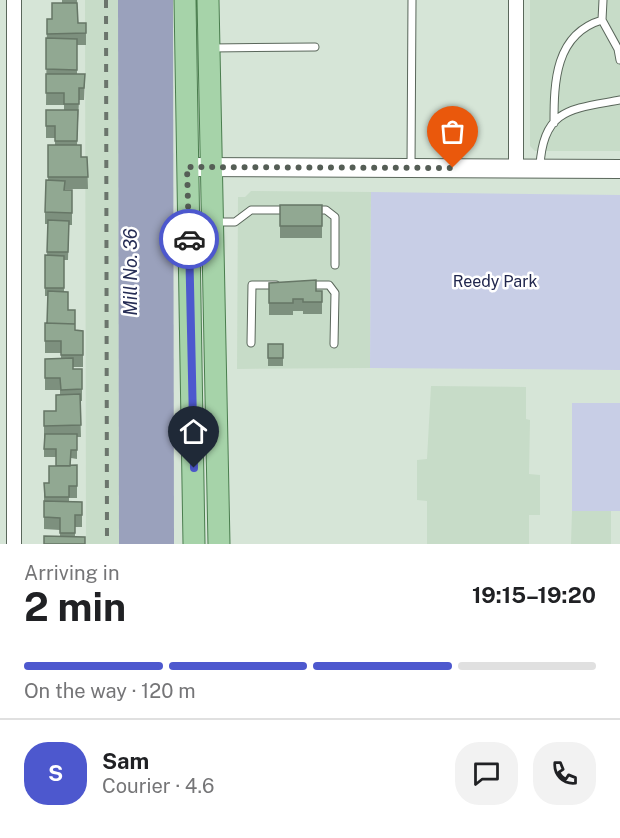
<!DOCTYPE html>
<meta charset="utf-8">
<style>
:root{--surface:#fff;--page:#f2f2f2;--text:#202124;--muted:#757577;--line:#e0e0e0;--accent:#4d58ce}
body{margin:0;font-family:"Public Sans",sans-serif;background:var(--page);color:var(--text);height:100vh;display:flex;flex-direction:column;font-size:22px;white-space:nowrap}
*{box-sizing:border-box;margin:0}
p{font-size:20px;color:var(--muted)}
.icon{flex:none;width:33px;height:33px;fill:none;stroke:currentColor;stroke-width:2;stroke-linecap:round;stroke-linejoin:round}
.map{position:relative;height:544px;overflow:hidden}
.drawer{display:flex;flex-direction:column;background:var(--surface);flex:1}
.drawer>*{flex:none}
.pin{position:absolute;display:grid;place-items:center;width:51px;height:51px;color:#fff;margin:-62px -26px;border-radius:50% 50% 50% 0;rotate:-45deg;box-shadow:0 0 6px #0007}
.pin .icon{rotate:45deg}
.courier{position:absolute;display:grid;place-items:center;width:60px;height:60px;margin:-30px;border:4px solid #4d58ce;border-radius:50%;background:#fff;color:#222;box-shadow:0 2px 8px #0007}
.summary em{font-style:normal;font-weight:700}
.summary div{display:flex;flex-direction:column-reverse}
.summary{display:flex;align-items:center;justify-content:space-between;height:102px;padding:0 24px}
h1{font-size:39px;font-weight:700;line-height:45px}
.bar{display:grid;grid-template-columns:repeat(4,1fr);gap:9px 6px;align-content:center;height:72px;padding:0 24px}
.bar i{height:8px;border-radius:4px;background:var(--line)}
.bar .current{background:var(--accent)}
.bar p{grid-column:span 4}
.line{display:flex;align-items:center;gap:15px;padding:0 24px;border-top:2px solid var(--line)}
.line div{flex:1}
.round{display:grid;place-items:center;flex:none;width:63px;height:63px;border-radius:24px;background:var(--page)}
.map>svg:first-child{display:block}
.built{fill:#c7dcc8}
.green{fill:#c8cee6}
.water{fill:#9aa1bc}
.lines{fill:none;stroke-linecap:round;stroke-linejoin:round}
.lane-casing{stroke:#5a675b;stroke-width:9}
.street-casing{stroke:#5a675b;stroke-width:16}
.secondary-casing{stroke:#5a675b;stroke-width:20}
.primary-casing{stroke:#4a7d4e;stroke-width:23}
.lane{stroke:#fff;stroke-width:7}
.street{stroke:#fff;stroke-width:14}
.secondary{stroke:#fff;stroke-width:18}
.primary{stroke:#a6d3a9;stroke-width:21}
.rail{stroke:#6b756c;stroke-width:4;stroke-dasharray:8 8;stroke-linecap:butt}
.wall{fill:#7d907e}
.building{fill:#91a892;stroke:#667666;stroke-width:1.5}
.done{stroke:#555e56;stroke-width:6;stroke-dasharray:0 10.8}
.route{stroke:#4d58ce;stroke-width:8}
.labels{text-anchor:middle;dominant-baseline:central;stroke-width:5;stroke-linejoin:round;paint-order:stroke}
.park-label{font-size:16px;fill:#21274e;stroke:#fff}
.water-label{font-size:18px;font-style:italic;fill:#262d55;stroke:#fff}
</style>
<div class="map">
<svg width="620" height="544" viewBox="0 0 620 544">
<rect width="100%" height="100%" fill="#d6e5d7"/>
<path class="built" d="M85,0H118L119,544H86Z
M530,0H620V151H535L530,146Z
M251,191L371,192L370,368L237,369L238,197H245Z
M431,386L526,387V419L530,420L529,474L540,475V515H529V544H427V501L417,500V460L427,459Z
M572,511H611V544H571Z"/>
<path class="green" d="M371,192L620,195V370L370,368Z
M572,403H620V511H572Z"/>
<path class="water" d="M118,0H173L174,544H119Z"/>
<g class="lines">
<g class="lane-casing">
<path id="lane" d="M603,0L602,20L618,49L620,60
M211,48L315,47
M554,123C554,82 555,34 602,20
M411,166L412,0
M540,166C543,108 572,109 620,100
M313,210H326L335,217V265
M215,222H235L251,210H287
M308,285H329L335,293L334,344
M251,343L252,285H276"/>
</g>
<g class="street-casing">
<path id="street" d="M516,0V169
M14,544V0"/>
</g>
<g class="secondary-casing">
<path id="secondary" d="M187,167L620,169"/>
</g>
<g class="primary-casing">
<path id="primary" d="M185,0L194,544
M208,0L219,544"/>
</g>
<use href="#lane" class="lane"/>
<use href="#street" class="street"/>
<use href="#secondary" class="secondary"/>
<use href="#primary" class="primary"/>
<path class="rail" d="M106,0L107,544"/>
</g>
<path class="wall" d="M62,0H77L78,23H86V45H77V74H85L84,100H79L77,145L81,157H87L88,189H65V190H72V225H69L68,260H64V292L68,310L75,324V330L83,331V367H73V369H82V401H80L81,437H77V459L71,458L70,466L77,465V498H69V501L82,502V527H75V537H60V530L44,529V483H49L56,466V457H44V411H56L60,395V390H45V359H61V353H45V323H47L48,296H45V255L47,256L48,224H45V212L48,180V145H55V138H46V126L64,110V105H46L47,19H52L62,3Z
M280,205H322V238H280Z
M269,283L316,291H322V314H303V311H293V315H269Z
M268,344H283V366H268Z"/>
<path class="building" d="M52,3H77L78,23H86V33L47,34V19H52Z
M46,38L77,39V70L46,69Z
M46,74H85L84,88H79V104H64V93H46Z
M46,110H78L77,141H55V126H46Z
M48,145H81V157H87L88,177H48Z
M46,180L65,181L64,190H72V213L45,212Z
M280,205H322V226H280Z
M48,220L69,221L68,252H47Z
M45,255L64,256V288H45Z
M316,280V291H322V302H303V299H293V303H269V283Z
M48,291L68,292V310H75V324L47,323Z
M45,323L75,324V330L83,331V355H61V341H45Z
M268,344H283V358H268Z
M73,358V369H82V389L61,390L60,378H45V359Z
M80,394L81,425L44,426V411H56V395Z
M45,434H77V450H71L70,466H56V449H44Z
M77,465V486H69V497H45L44,483H49V466Z
M44,501L82,502V515H75V533H60V518L44,517Z
M44,536L85,537V544H44Z"/>
<g class="lines">
<path class="done" d="M189,239L187,167L453,168"/>
<path class="route" d="M189,239L194,468"/>
</g>
<g class="labels">
<g class="park-label">
<text x="495" y="281">Reedy Park</text>
</g>
<g class="water-label">
<text transform="translate(130 272) rotate(-90)">Mill No. 36</text>
</g>
</g>
</svg>
<div class="pin" style="left:453px;top:168px;background:#ea580c"><svg class="icon" aria-label="bag" viewBox="0 0 24 24"><path d="M5 8h14l-1 12H6zM9 8a3 3 0 0 1 6 0"/></svg></div>
<div class="pin" style="left:194px;top:468px;background:#1f2937"><svg class="icon" aria-label="home" viewBox="0 0 24 24"><path d="M3 11l9-7 9 7M6 9v11h12V9"/></svg></div>
<div class="courier" style="left:189px;top:239px"><svg class="icon" aria-label="car" viewBox="0 0 24 24"><path d="M5 17H2v-5l4-1 3-4h7l3 4 3 1v5h-3M9 17h6M6 11h13"/><circle cx="7" cy="17" r="2"/><circle cx="17" cy="17" r="2"/></svg></div>
</div>
<section class="drawer">
<div class="summary"><div><h1>2 min</h1><p>Arriving in</p></div><em>19:15–19:20</em></div>
<div class="bar"><i class="current"></i><i class="current"></i><i class="current"></i><i></i><p>On the way · 120 m</p></div>
<div class="line" style="height:108px"><b class="round" style="background:var(--accent);color:#fff">S</b><div><b>Sam</b><p>Courier · 4.6</p></div><a class="round"><svg class="icon" aria-label="chat" viewBox="0 0 24 24"><path d="M4 5h16v11H9l-5 4z"/></svg></a><a class="round"><svg class="icon" aria-label="phone" viewBox="0 0 24 24"><path d="M5 4h4l2 5-3 2q2 4 5 5l2-3 5 2v4C11 20 4 13 5 4z"/></svg></a></div>
</section>
